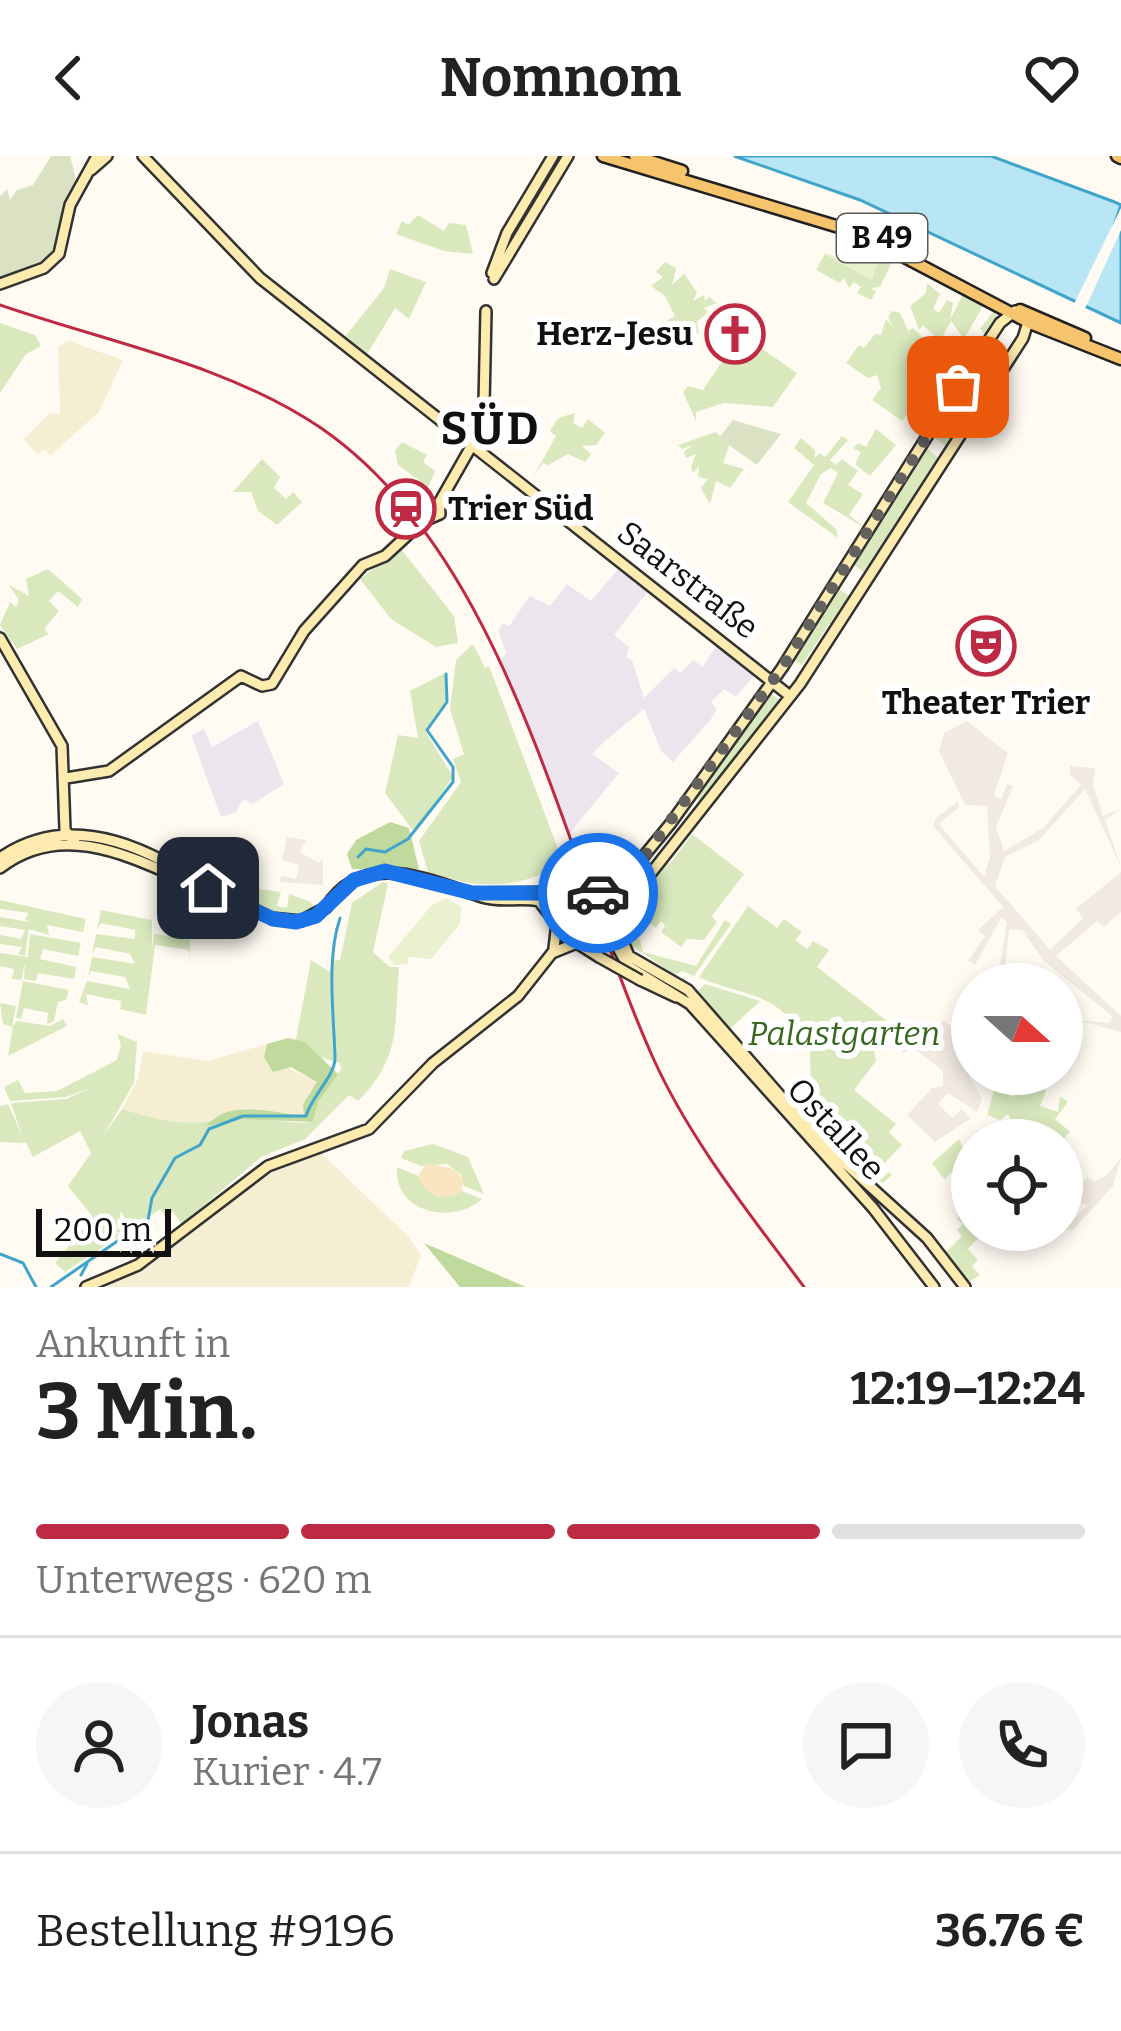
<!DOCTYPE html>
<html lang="de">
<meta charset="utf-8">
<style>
:root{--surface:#fff;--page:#f6f6f6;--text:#222;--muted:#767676;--line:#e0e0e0;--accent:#be2a43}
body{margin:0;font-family:Bitter,serif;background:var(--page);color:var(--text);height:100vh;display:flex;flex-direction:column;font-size:45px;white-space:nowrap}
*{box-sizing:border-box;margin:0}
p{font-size:39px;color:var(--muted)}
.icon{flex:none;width:66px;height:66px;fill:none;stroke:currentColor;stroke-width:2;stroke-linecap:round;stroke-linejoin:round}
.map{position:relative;height:1131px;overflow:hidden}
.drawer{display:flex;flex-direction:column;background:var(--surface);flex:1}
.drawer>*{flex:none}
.needle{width:78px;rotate:111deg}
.tools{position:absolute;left:951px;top:807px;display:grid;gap:24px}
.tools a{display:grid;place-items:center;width:132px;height:132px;border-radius:50%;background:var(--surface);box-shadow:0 6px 18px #0003;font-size:60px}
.scale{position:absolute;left:36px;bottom:30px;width:135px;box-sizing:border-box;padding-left:12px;border:6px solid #101010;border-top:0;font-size:33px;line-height:42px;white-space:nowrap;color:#101010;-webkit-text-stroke:9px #fff;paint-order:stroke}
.pin{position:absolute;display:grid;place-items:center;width:102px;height:102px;color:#fff;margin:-51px;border-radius:24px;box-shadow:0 6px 18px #0006}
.courier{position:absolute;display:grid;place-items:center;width:120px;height:120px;margin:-60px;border:9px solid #1a73e8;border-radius:50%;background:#fff;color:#222;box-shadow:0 3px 15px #0007}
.summary em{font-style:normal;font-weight:700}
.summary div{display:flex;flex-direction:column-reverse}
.summary{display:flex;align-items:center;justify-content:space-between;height:204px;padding:0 36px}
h1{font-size:78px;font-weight:700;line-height:90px}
.bar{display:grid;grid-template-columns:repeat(4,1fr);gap:18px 12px;align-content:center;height:144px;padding:0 36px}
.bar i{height:15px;border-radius:9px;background:var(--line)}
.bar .active{background:var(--accent)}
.bar p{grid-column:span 4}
.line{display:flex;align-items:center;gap:30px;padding:0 36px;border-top:3px solid var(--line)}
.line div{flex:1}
.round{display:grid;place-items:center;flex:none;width:126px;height:126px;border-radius:63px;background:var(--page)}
header{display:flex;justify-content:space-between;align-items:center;height:156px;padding:0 36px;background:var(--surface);font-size:54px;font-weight:700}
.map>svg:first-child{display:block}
.industrial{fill:#ece5ee}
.farmland{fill:#f5eed3}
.green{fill:#d9e9bd}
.forest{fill:#bfda9c}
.sand{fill:#f9e6c1}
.cemetery{fill:#dbe2c4}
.pitch{fill:#e9f1ce}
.plaza{fill:#f0eae1}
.water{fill:#b9e6f5;stroke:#41a5cb;stroke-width:3}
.pier{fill:#fffbf3}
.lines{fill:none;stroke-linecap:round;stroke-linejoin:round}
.stream{stroke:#41a5cb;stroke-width:3}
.secondary-casing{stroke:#323232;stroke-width:14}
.primary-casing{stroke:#212121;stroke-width:15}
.secondary{stroke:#fdebb0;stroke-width:9}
.primary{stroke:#f5c46d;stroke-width:10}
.rail{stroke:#be2a43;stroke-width:3}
.secondary-bridge-casing{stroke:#323232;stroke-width:14;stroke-linecap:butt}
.secondary-bridge{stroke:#fdebb0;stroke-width:9}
.done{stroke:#64625f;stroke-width:12;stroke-dasharray:0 21.6}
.route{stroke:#1a73e8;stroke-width:15}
.labels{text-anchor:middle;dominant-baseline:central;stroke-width:12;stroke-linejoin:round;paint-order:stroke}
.shield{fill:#fff;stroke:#585858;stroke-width:3}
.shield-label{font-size:30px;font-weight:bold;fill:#101010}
.poi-label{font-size:33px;font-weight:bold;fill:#101010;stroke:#fff;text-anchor:end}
.street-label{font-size:33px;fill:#101010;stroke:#fff}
.park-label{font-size:33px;font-style:italic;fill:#386820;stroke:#fff}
.district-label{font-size:45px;font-weight:bold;letter-spacing:3px;fill:#101010;stroke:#fff}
</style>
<header><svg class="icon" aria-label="back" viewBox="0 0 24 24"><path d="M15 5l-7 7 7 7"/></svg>Nomnom<svg class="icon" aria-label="heart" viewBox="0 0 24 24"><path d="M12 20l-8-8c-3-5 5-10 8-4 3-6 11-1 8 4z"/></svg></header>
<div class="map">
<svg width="1121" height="1131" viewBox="0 0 1121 1131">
<rect width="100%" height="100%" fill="#fffbf3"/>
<path class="industrial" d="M620,411L649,434L614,479L629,491L626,501L632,504L644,542L674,512L681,517L693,504L703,511L717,488L756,518L736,541L724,533L711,546L717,553L711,563L673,606L661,595L644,553L606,584L592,598L619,617L569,678L501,505L506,496L498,474L503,467L509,470L530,440L550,450L567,428L591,445Z
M258,565L284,628L253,648L243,643L236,656L221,661L191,579L204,573L212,591Z"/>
<path class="farmland" d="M69,185L123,204L99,256L50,300L44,293L38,299L24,283L50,257L60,259L58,190Z
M267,888L264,901L318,926L309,937L304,961L247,952L213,962L206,970L160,965L122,953L138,923L143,895L207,905Z
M320,996L409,1081L421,1099L409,1131H106L137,1115L276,1012Z"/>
<path class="green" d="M418,59L444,75L449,67L466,69L473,98L444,95L396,78L402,65L408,69Z
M855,84L894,101L880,131L871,132L876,136L871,144L857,137L861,131L854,126L849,132L844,122L840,127L816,114L825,98L872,124L878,100Z
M665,106L676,112L672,129L684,118L697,136L693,145L704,139L705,145L709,141L717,147L704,152L708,156L697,166L699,178L666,165L675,160L665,140L651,130L663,121L656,116Z
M390,113L426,126L409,163L395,152L366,200L344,182L384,132Z
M927,127L940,138L933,153L939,157L947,144L953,147L950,164L964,136L993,153L998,164L987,181L980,173L993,156L983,150L964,183L951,165L940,185L923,169L919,174L910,150L926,137Z
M892,155L900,157L908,175L913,172L961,221L927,274L913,262L919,251L914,248L902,265L872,244L881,232L877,219L868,222L846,207L859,189L864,192L875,178L881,179L886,163L893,171L888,161Z
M0,167L35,179L41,190L26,198L0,237Z
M751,185L797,217L773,251L724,247L696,256V265L683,236L688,230L703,234L725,201Z
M960,238L977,249L948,292L933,280Z
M575,257L573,267L582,272L588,263L605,277L596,289L582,290L591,298L585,306L568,298L548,309L543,307L533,321L556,280L550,275L558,262Z
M876,273L896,289L870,320L855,308L861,296L853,292L858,287L866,291Z
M716,276L729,290L723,307L744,313L730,332L716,325L710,348L701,332L708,323L698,321L699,310L693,317L691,311L696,298L686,302L684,296L693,289L682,293L678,289Z
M842,280L848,284L830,304L836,309L842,303L858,315L848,329L863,338L849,359L865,372L823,347L838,317L831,312L821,318L806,347L836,373L838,382L788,346L814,309L794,292L801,282L815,294V302L819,297L825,301Z
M402,286L427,299L423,306L435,315L428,332L421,333L420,325L398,309L395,295Z
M925,291L941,304L867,419L852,407Z
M262,303L280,321L274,332L286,343L293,336L302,346L277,369L258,355L251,336H233Z
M401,393L454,460L458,487L436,491L391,463L360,423Z
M48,413L82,443L78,451L58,435L49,445L59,455L44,473L49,478L17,493L0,469L10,446L16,451L19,444L9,429L29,440L26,423Z
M836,431L854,443L837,467L829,468L802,509L796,505L782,520Z
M473,488L485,512L489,510L568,719L562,724L550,714C509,735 471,731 428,716L419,685L461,626L453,603L464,598L450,553L456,504Z
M445,517L446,546L425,575L453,621L414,676L385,637L398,579L418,582L410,535Z
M768,535L782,546L703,648L694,640Z
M692,678L744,718L712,760L717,766L704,784L687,783L681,791L661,776L665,769L661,765L656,772L645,763L631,781L640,784L643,796L696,810L725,764L731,768L694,820L682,815L675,819L631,789L626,760L664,704L670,708Z
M252,719L258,733L281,736L277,750L287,752L289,738L311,746L314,754L305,762L268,758L249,745Z
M383,726L388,728L373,796L390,811H399C394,870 402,901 358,945L349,939L305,983L261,1001L182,1068L173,1056L165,1061L161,1053L65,1116L55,1107L93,1061L68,1030L122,953C178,971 190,967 245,963C268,961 290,969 313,966L318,946L341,913L340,907L294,893L311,804L330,816L331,805L340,804L352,747Z
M0,744L86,763L83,776L47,769L49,779L29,773L25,800L18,798L22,791L0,788V779L21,783L25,774L0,770V761L30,766L25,763L29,757L0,753Z
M748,750L777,772L784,763L802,776L795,784L807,793L813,785L829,794L817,811L900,875L885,894H874L876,905L854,934L896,968L889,976L902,989L874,1018L880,1024L889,1016L892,1019L883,1027L873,1020L869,1023L876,1032L822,981L799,946L811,927L809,872L796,871C772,835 734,838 699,821Z
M101,754L152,764V793L154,778L190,784V803L189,794L155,789L146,859L120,853L121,845L86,838L88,849L79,846L87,825L130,833L125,821L91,815L88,822L92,801L135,808L130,798L96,791L92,798L96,778L135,783V774L101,767L97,774Z
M30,778L81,787L78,800L43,793L40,803L76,811L74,823L38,817L36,825L24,823L25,807L21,824L12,823L14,813L0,810V797L28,801Z
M683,820L696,837L705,828L760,845L730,873L682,825Z
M23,825L69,834L66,844L58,846L54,865L47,868L48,857L24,852L21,863L16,862Z
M0,847L16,850L12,870L17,865L50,870L63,863L67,870L8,900L13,871L3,868Z
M117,878L137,886L134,927L92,999L80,975L33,1001L26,987L0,986V950L8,948L23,982L11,947L66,943L93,931L66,941L10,945L4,931L18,924L25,937L57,935L117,904L121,889Z
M1033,926L1046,935L1040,950L1058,956L1060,940L1068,946L1055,963L1070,976L1062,985L1019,980L1008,958L1000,964L987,959L996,927L1012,941Z
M959,983L966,998L959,1005L972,1003V1032L951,1016L945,1024L932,1007Z
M433,988L468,1001L484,1038L464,1030L461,1018L447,1008L421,1010L401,1002L404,995Z
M397,1011L418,1020L437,1040L462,1035L482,1043C452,1070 393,1056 397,1011Z
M962,1054L972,1058V1074H985L968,1093L978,1104L972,1110L980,1119L967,1127L944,1098L962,1080L957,1074L963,1068L957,1063Z"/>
<path class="forest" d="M390,666L409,672L419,713H352L347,698L356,684Z
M288,882L305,886L338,918L318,946L313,966L244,963L206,970C230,942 273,957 304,960L303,948L317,926L291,911L273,916L264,901L267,888Z
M424,1087L526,1131H460Z"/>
<path class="sand" d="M427,1007L457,1014L464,1026L461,1036C443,1046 425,1039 418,1020Z"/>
<path class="cemetery" d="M51,0H70L77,27L53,102L0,124V40L7,33L10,44L17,34L33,29Z
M733,264L781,278L757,309L719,282Z"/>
<path class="pitch" d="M847,82L878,100L869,103L877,108L872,124L819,95L836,101Z
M447,742L461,751L460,768L431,803L408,801V808L395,809L388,801L432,749Z"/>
<path class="plaza" d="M967,565L1008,597L994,639L1001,643L1007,628L1013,630L996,671L1004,695L1043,672L1081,629L1070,618V610L1095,612L1093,629L1103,660L1121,653L1105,664L1121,711L1085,633L1039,684L1005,701L995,730L1050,794L1083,762L1076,753L1121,716V756L1104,771L1097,765L1056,800L1121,860V876L1088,867H1062L1064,863L1109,867L1113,861L1044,805L1022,774L1009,773L1004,821L1009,828H997L1007,767L1002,761L975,809L968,805L985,780L978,774L1003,751L934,671L935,663L958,645L959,651L939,668L984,721L990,701L987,650L965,649L939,595L944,577Z
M287,681L306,684L300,696L319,707L323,702V729L280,726L281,720L296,723L299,709L282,704Z
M944,864L955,875L961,904L982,943L977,956L948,937L938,948L952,962L962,953L970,963L935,986L907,959L932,932L943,930V915L911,890L904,897L898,892L913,875L926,887Z
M1121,1002L1113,1030L1073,1074H1065L1087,1049L1062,1039V1033L1075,1036L1087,1021L1095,1025L1107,1019Z"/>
<path class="water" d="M734,0H991L1112,45L1121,49L1114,70L1121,74V167L860,44Z"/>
<path class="pier" d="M1121,52V74L1091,140L1082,158L1071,154Z"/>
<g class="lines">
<path class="stream" d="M358,701L366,693L385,696L408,683L453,626V611L427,574L447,546L446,518
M0,1098L23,1107L36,1131
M81,1119L87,1108
M51,1131L148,1064L152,1042L175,1002L200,989L209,973L243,960H306C311,941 335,920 335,902C334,858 326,804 340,762"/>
<g class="secondary-casing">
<path id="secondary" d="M143,0L260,122L790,540
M91,14L107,0
M492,117L507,77L553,0
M494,123L568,0
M0,128L44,112L59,98L70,49L97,0
M468,286L484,248L486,155
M424,365L440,358L439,347L472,289
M0,482L62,590L65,674L76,688
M66,622L109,615L241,520L262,530L272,528L304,475L363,409L385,400L411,376
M0,702C52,666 110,677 163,705
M0,712C63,663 133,702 195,729C220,741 247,749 273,763
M488,737L578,736
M587,737L620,729L671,667L782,512L958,231L1000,167L1015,155
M590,738L609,753L629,800L688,834L818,983L927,1082L965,1131
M613,750L631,725
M326,751C364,692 429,724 482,741C500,747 520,741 539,745L566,780L599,801
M271,762L301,765L327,751
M607,773L800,528L1023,182L1029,163
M610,778L628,810L690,848L873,1052L934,1131
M554,792L559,750L578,736
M640,824L676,841
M86,1131L138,1109L268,1010L369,973L433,907L518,840L552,797L591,781"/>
</g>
<g class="primary-casing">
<path id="primary" d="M603,0L859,77L1030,167L1121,203
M635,0L682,15
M1117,0L1121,2
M1020,154L1085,182"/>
</g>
<use href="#secondary" class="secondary"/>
<use href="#primary" class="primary"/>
<path class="rail" d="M0,149C106,186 227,208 321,272C510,402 563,702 654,904C692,987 750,1058 804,1131"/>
<g class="secondary-bridge-casing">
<path id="secondary-bridge" d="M578,736L587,737
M591,781L607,773
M599,801L640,824"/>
</g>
<use href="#secondary-bridge" class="secondary-bridge"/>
</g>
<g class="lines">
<path class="done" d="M598,737L616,732L638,709L782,512L958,231"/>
<path class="route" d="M208,732L273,763L296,766L316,760L354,724L385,715L472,737H598"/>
</g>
<defs>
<g id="church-ring" transform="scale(3)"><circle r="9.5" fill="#fff" stroke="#be2a43" stroke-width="1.5"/><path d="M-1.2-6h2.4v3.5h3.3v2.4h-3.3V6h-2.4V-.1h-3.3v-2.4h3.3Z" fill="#be2a43"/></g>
<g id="station-ring" transform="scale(3)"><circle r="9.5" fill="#fff" stroke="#be2a43" stroke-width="1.5"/><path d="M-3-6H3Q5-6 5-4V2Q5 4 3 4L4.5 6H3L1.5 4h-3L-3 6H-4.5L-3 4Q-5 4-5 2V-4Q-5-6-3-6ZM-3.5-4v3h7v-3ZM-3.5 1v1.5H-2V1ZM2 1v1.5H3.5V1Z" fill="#be2a43"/></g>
<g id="theatre-ring" transform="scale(3)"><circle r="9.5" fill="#fff" stroke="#be2a43" stroke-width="1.5"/><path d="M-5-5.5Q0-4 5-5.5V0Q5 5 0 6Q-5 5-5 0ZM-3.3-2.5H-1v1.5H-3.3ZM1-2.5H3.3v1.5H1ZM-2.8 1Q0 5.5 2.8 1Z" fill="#be2a43"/></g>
</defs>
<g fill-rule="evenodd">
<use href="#church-ring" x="735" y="178"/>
<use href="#station-ring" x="406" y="353"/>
<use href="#theatre-ring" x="986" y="490"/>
</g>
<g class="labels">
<rect class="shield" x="837" y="58" width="90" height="48" rx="9"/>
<g class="shield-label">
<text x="882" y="82">B 49</text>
</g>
<g class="poi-label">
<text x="693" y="178">Herz-Jesu</text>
<text x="448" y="353" text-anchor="start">Trier Süd</text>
<text x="986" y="547" text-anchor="middle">Theater Trier</text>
</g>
<g class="street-label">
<text transform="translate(688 424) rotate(38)">Saarstraße</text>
<text transform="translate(836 973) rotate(47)">Ostallee</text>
</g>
<g class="park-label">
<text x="844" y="878">Palastgarten</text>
</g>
<g class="district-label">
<text x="491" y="273">SÜD</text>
</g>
</g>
</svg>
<div class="tools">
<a><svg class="needle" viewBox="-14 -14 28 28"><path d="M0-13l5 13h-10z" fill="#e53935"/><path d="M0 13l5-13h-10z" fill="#767676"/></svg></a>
<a><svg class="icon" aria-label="locate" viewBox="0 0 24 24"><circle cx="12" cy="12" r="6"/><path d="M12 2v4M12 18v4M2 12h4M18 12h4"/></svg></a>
</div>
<div class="scale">200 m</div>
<div class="pin" style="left:958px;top:231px;background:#ea580c"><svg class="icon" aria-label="bag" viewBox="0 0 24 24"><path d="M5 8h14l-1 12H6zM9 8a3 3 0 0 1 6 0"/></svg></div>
<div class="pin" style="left:208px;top:732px;background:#1f2937"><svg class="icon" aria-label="home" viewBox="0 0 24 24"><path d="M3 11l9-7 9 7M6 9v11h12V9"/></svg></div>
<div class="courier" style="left:598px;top:737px"><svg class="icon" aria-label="car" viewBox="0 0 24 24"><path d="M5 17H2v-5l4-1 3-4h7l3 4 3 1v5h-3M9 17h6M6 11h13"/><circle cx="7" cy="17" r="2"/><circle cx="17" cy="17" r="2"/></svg></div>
</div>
<section class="drawer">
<div class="summary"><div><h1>3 Min.</h1><p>Ankunft in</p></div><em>12:19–12:24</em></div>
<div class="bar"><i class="active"></i><i class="active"></i><i class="active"></i><i></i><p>Unterwegs · 620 m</p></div>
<div class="line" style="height:216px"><a class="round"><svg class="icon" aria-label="person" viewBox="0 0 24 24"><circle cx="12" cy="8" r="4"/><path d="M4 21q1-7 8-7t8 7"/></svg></a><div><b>Jonas</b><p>Kurier · 4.7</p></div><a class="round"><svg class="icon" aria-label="chat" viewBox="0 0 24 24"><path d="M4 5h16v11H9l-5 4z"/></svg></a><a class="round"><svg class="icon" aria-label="phone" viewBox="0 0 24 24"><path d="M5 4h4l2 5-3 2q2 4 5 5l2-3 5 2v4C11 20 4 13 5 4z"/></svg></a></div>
<div class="line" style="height:156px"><div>Bestellung #9196</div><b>36.76 €</b></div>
</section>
